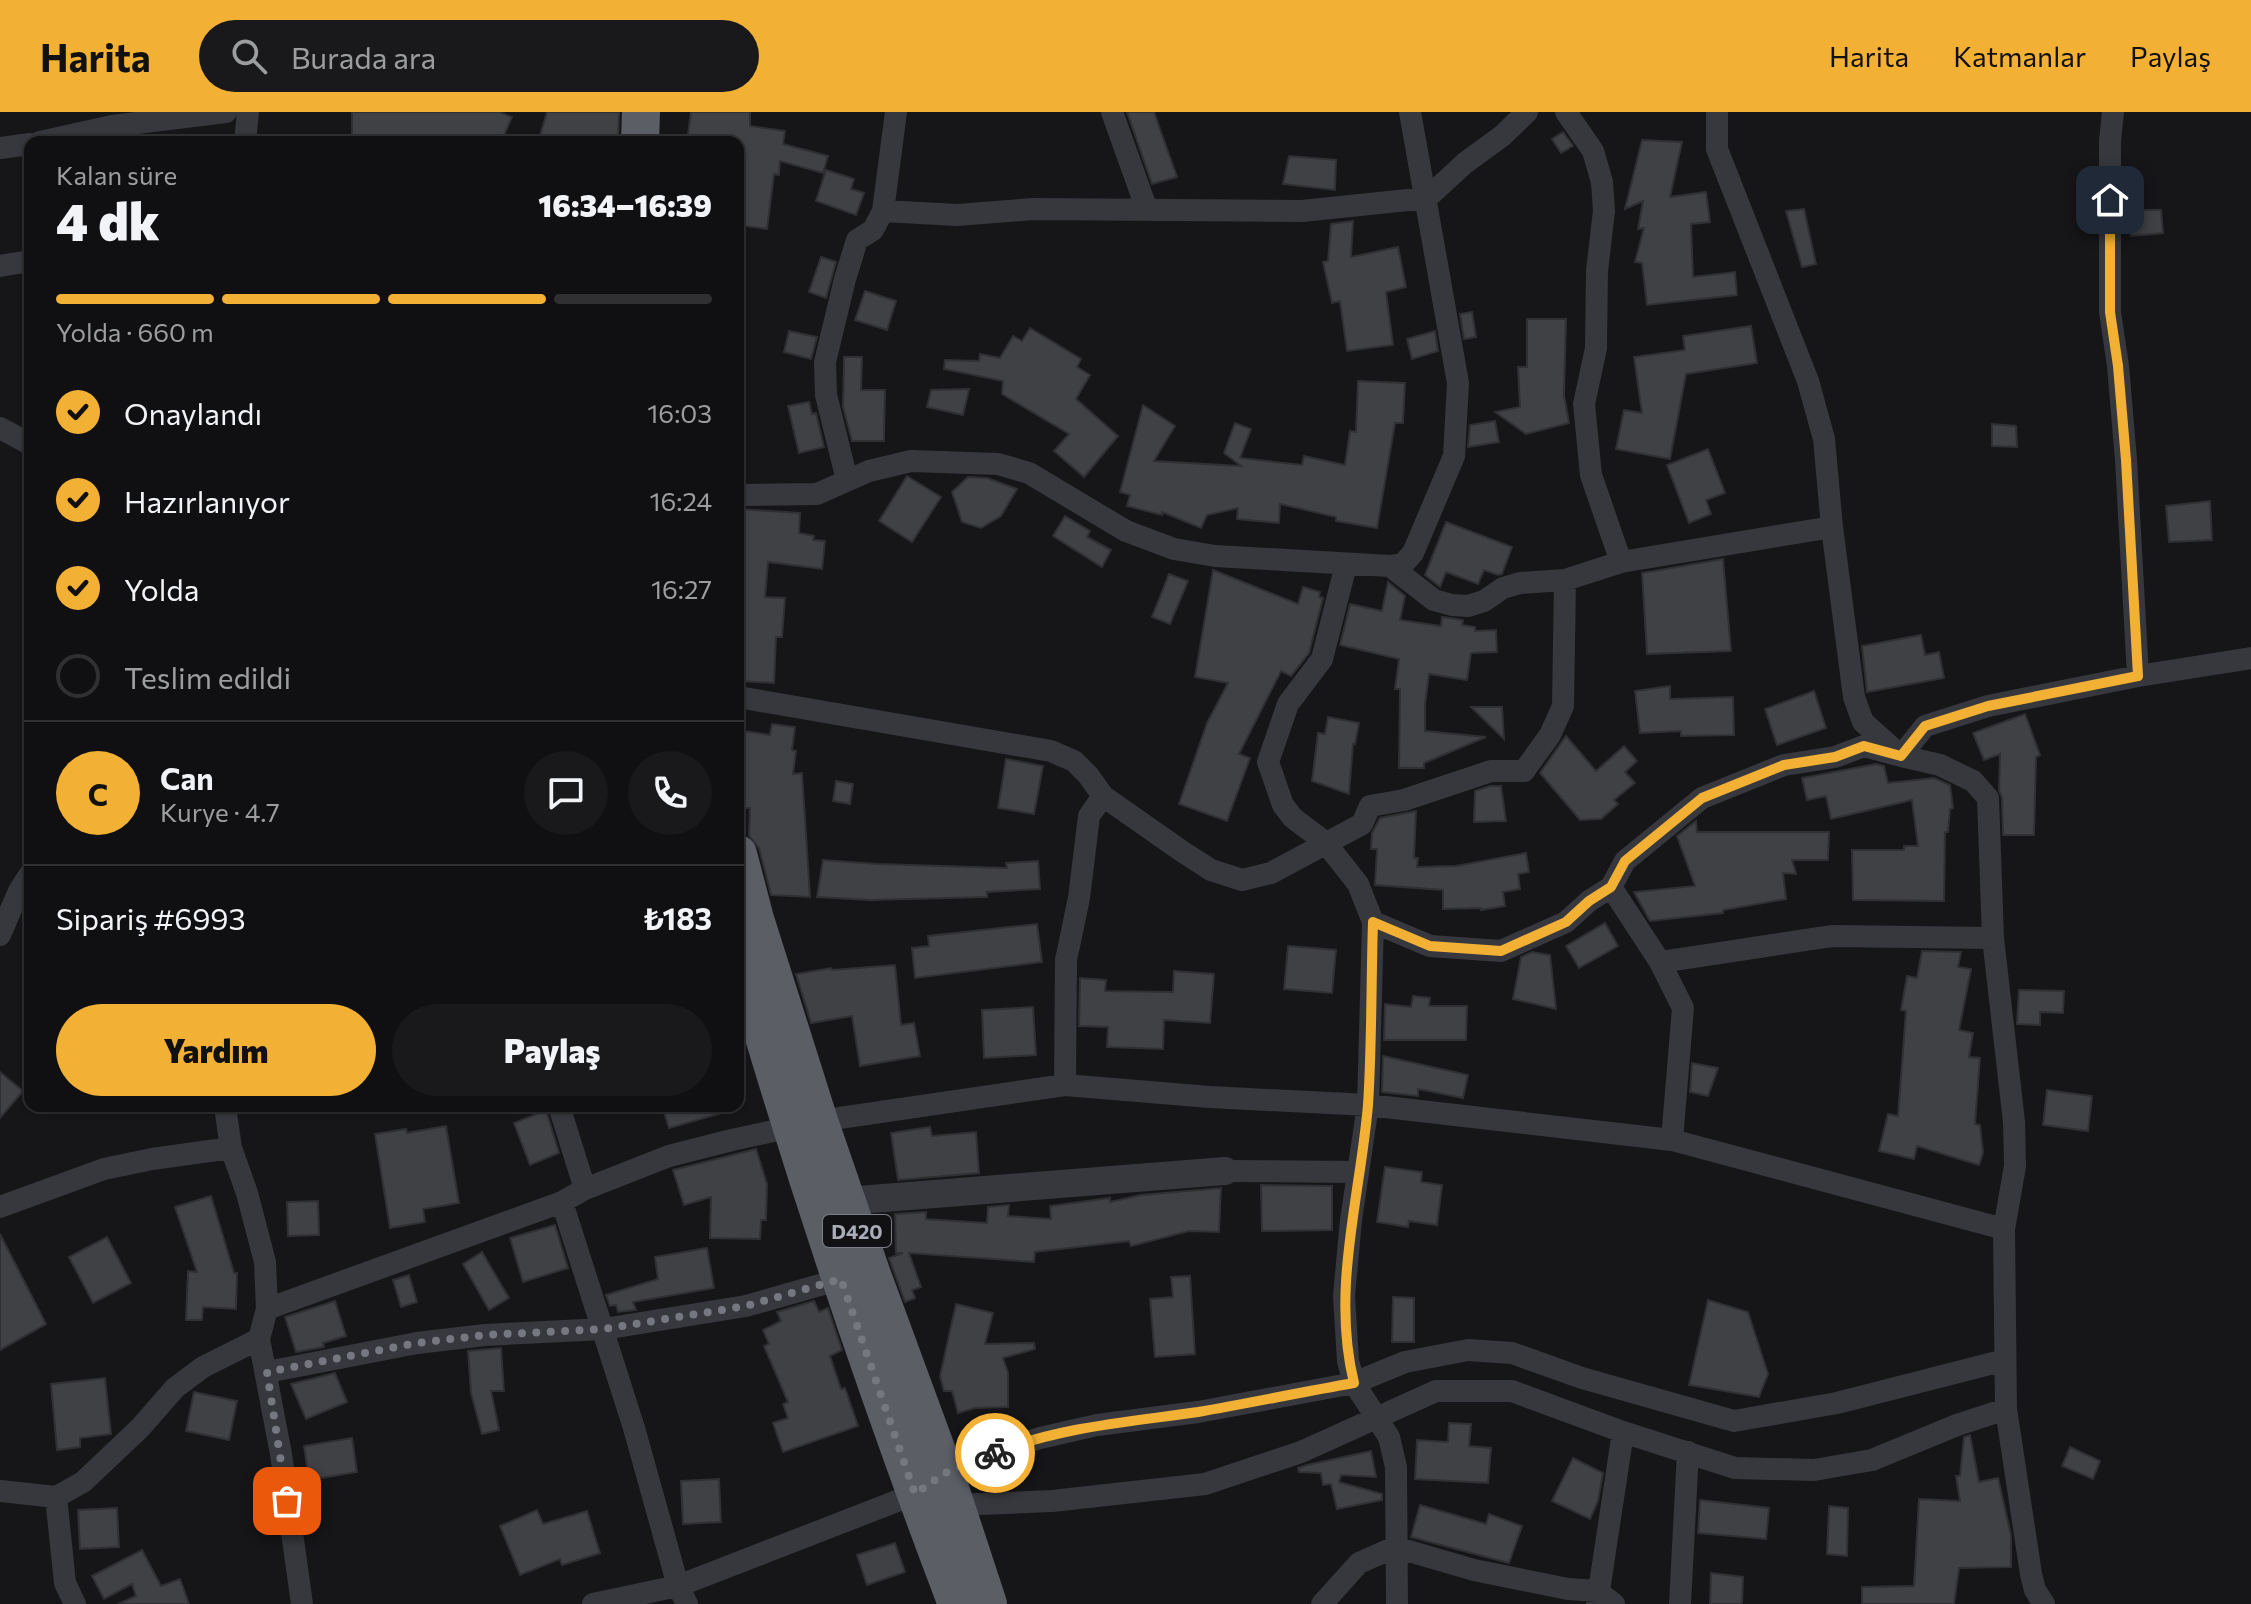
<!DOCTYPE html>
<html lang="tr">
<meta charset="utf-8">
<style>
:root{--surface:#101012;--page:#19191b;--text:#f1f3f6;--muted:#9c9d9f;--line:#303032;--accent:#f2b134}
body{margin:0;font-family:Commissioner,sans-serif;background:var(--page);color:var(--text);height:100vh;display:flex;flex-direction:column;font-size:30px;white-space:nowrap}
*{box-sizing:border-box;margin:0}
p{font-size:26px;color:var(--muted)}
.icon{flex:none;width:44px;height:44px;fill:none;stroke:currentColor;stroke-width:2;stroke-linecap:round;stroke-linejoin:round}
.map{position:relative;flex:1;overflow:hidden}
.panel{position:absolute;left:24px;top:24px;width:720px;height:976px;display:flex;flex-direction:column;background:var(--surface);border-radius:16px;box-shadow:0 2px 6px #0004,0 0 0 2px var(--line)}
.panel>*{flex:none}
.pin{position:absolute;display:grid;place-items:center;width:68px;height:68px;color:#fff;margin:-34px;border-radius:16px;box-shadow:0 4px 12px #0006}
.courier{position:absolute;display:grid;place-items:center;width:80px;height:80px;margin:-40px;border:6px solid #f2b134;border-radius:50%;background:#fff;color:#222;box-shadow:0 2px 10px #0007}
.head em{font-style:normal;font-weight:800}
.head div{display:flex;flex-direction:column-reverse}
.head{display:flex;align-items:center;justify-content:space-between;height:136px;padding:0 32px}
h1{font-size:52px;font-weight:800;line-height:60px}
.bar{display:grid;grid-template-columns:repeat(4,1fr);gap:12px 8px;align-content:center;height:96px;padding:0 32px}
.bar i{height:10px;border-radius:6px;background:var(--line)}
.bar .current{background:var(--accent)}
.bar p{grid-column:span 4}
.line{display:flex;align-items:center;gap:20px;padding:0 32px;border-top:2px solid var(--line)}
.line div{flex:1}
.round{display:grid;place-items:center;flex:none;width:84px;height:84px;border-radius:42px;background:var(--page)}
ol{padding:0 32px;list-style:none}
li{display:flex;align-items:center;gap:24px;height:88px}
li p{margin-inline-start:auto}
li .icon{padding:8px;border-radius:50%;background:var(--accent);color:#111;stroke-width:4}
li:last-child{color:var(--muted)}
li i{width:44px;height:44px;border:4px solid var(--line);border-radius:50%}
.action{display:flex;gap:16px;margin-top:auto;padding:16px 32px}
.action a{flex:1;height:92px;border-radius:48px;background:var(--accent);color:#111;font-size:32px;font-weight:800;line-height:92px;text-align:center}
.action a+a{background:var(--page);color:var(--text)}
header{display:flex;align-items:center;gap:48px;box-sizing:border-box;height:112px;padding:0 40px;background:var(--accent);color:#111}
header strong{font-size:38px}
nav{display:flex;gap:44px;margin-inline-start:auto;font-size:28px}
.search{width:560px;height:72px;background:var(--page);display:flex;align-items:center;gap:20px;box-sizing:border-box;padding:0 28px;border-radius:44px;color:var(--muted);font-size:30px}
.map>svg:first-child{display:block}
.building{fill:#404145;stroke:#303034;stroke-width:2}
.lines{fill:none;stroke-linecap:round;stroke-linejoin:round}
.minor{stroke:#37383d;stroke-width:22}
.tertiary{stroke:#37383d;stroke-width:28}
.trunk{stroke:#5b5e65;stroke-width:38}
.done{stroke:#757880;stroke-width:8;stroke-dasharray:0 14.4}
.route{stroke:#f2b134;stroke-width:10}
.labels{text-anchor:middle;dominant-baseline:central;stroke-width:6;stroke-linejoin:round;paint-order:stroke}
.shield{fill:#111113;stroke:#7b7e86;stroke-width:2}
.shield-label{font-size:20px;font-weight:bold;fill:#a8adb8}
</style>
<header>
<strong>Harita</strong>
<div class="search"><svg class="icon" aria-label="search" viewBox="0 0 24 24"><circle cx="10" cy="10" r="6"/><path d="M15 15l6 6"/></svg>Burada ara</div>
<nav><a>Harita</a><a>Katmanlar</a><a>Paylaş</a></nav>
</header>
<div class="map">
<svg width="2251" height="1492" viewBox="0 0 2251 1492">
<rect width="100%" height="100%" fill="#161618"/>
<path class="building" d="M352,0H499L512,5L501,30H352Z
M547,0H619L618,30H538Z
M691,0H750V14L785,19L783,32L828,44L823,61L780,49L779,63L774,62L767,117L738,113V30H687Z
M1127,0H1154L1177,65L1152,72Z
M1563,20L1573,34L1561,41L1552,27Z
M1642,28L1682,30L1670,85L1706,80L1710,110L1691,112L1693,165L1735,160L1737,183L1647,193L1642,151L1635,150L1644,116L1638,117L1643,89L1625,97Z
M1289,44L1336,48L1335,78L1283,72Z
M826,58L854,67L851,77L864,81L856,103L816,89Z
M1804,97L1816,152L1802,155L1786,99Z
M2134,98H2161L2163,121L2131,124Z
M1353,109L1351,145L1398,135L1406,175L1386,180L1393,233L1347,239L1340,189L1332,191L1323,150L1328,149L1331,112Z
M821,145L836,150L826,186L809,180Z
M865,179L896,189L887,218L855,208Z
M1472,200L1476,225L1464,227L1460,202Z
M1527,207H1566L1564,283L1569,311L1526,322L1495,300L1520,295L1518,255H1527Z
M1751,214L1757,251L1686,262L1670,347L1616,337L1624,298L1642,301L1634,245L1685,238L1683,224Z
M1030,216L1081,247L1077,255L1090,263L1076,287L1118,324L1084,365L1054,339L1069,322L1002,282L1003,269L944,257L945,248L979,249L980,242L1000,246L1013,224L1022,229Z
M789,219L817,225L811,247L784,240Z
M1435,219L1438,239L1412,247L1407,227Z
M844,245H862L861,278H885L884,329H852L843,295Z
M1358,269L1405,271L1403,311H1395L1377,416L1336,409V405L1280,392L1279,411L1237,407L1238,396L1207,403L1201,416L1162,400V403L1127,394L1130,383L1120,380L1143,293L1175,314L1154,349L1241,354L1224,341L1235,311L1251,317L1240,346L1302,353L1304,344L1345,353L1350,319L1356,320Z
M969,277L963,303L927,295L931,278Z
M809,290L812,302L816,301L824,335L799,341L788,294Z
M1495,309L1499,330L1468,335L1470,313Z
M1992,312L2016,314L2017,335L1992,334Z
M1708,337L1725,381L1706,388L1711,402L1689,411L1667,353Z
M907,364L941,385L912,430L879,409Z
M968,365L987,366L1017,377L1001,404L981,416L962,410L952,380Z
M2210,389L2212,428L2169,430L2166,394Z
M738,397L800,401L799,421L814,424L813,428L825,429L822,457L768,450L765,485L785,486L782,525H776L774,571L738,569Z
M1065,404L1090,419L1087,425L1111,438L1102,455L1053,424Z
M1446,410L1512,435L1502,462L1498,463L1484,458L1478,472L1446,460L1440,475L1425,463Z
M1723,447L1731,539L1647,542L1642,461Z
M1213,458L1298,492L1303,475L1320,480L1319,485L1323,486L1309,541L1291,564L1281,559L1239,642L1250,646L1227,709L1179,692L1207,611L1228,571L1195,565Z
M1169,462L1188,469L1170,512L1152,505Z
M1388,470L1405,484L1400,508L1441,514L1442,505L1463,508L1462,513L1475,515V519L1496,518L1497,540L1471,541L1467,568L1429,562L1425,592V619L1486,625L1424,651V656H1399L1400,577H1395L1399,547L1340,533L1350,492L1382,499Z
M1921,523L1925,543L1939,540L1944,566L1867,580L1862,534Z
M1670,574V587L1733,585L1734,623L1681,624V619L1640,621L1635,579Z
M1814,579L1826,616L1777,633L1765,597Z
M1471,595H1502L1504,627Z
M2025,602L2040,643L2036,645L2034,723H2003L2002,686L1999,678L2000,642L1984,648L1973,621Z
M1328,605L1359,611L1355,632H1353L1349,682L1312,669L1318,621L1325,622Z
M772,612L795,615L792,638L796,639L793,662L802,661L810,785L771,783L759,736L749,724L750,696H744L741,647H738V618L770,623Z
M1566,624L1596,659L1624,634L1637,649L1625,660L1635,671L1614,688L1618,692L1601,707L1580,708L1540,661Z
M1006,647L1043,654L1034,702L998,696Z
M1876,652L1884,654L1888,671L1934,666L1950,673L1953,696L1950,697L1948,720H1945L1944,789L1853,788L1852,738H1904V734H1918L1912,688L1831,707L1826,684L1807,688L1802,666Z
M836,669L853,672L850,692L833,689Z
M1490,674H1501L1506,709L1474,710L1475,679Z
M1416,699L1414,746H1418L1417,755L1456,754L1526,741L1529,760L1518,762L1520,777L1503,780L1505,794L1481,798V796L1443,797V778L1375,773L1377,737H1371L1372,721L1380,706Z
M1696,709L1697,720H1829L1828,748H1792L1796,762L1783,761L1786,787L1723,798V801L1650,809L1634,780L1695,774L1677,724Z
M823,748L877,752L1007,756L1006,751L1038,749L1040,777L987,780V785L870,788L817,785Z
M1605,811L1618,834L1579,856L1566,834Z
M1037,812L1042,850L915,866L912,836L929,834L928,824Z
M1288,834L1336,838L1332,881L1284,877Z
M1922,839L1961,840L1958,855L1971,857L1959,918L1973,921L1969,945L1980,946L1975,1012L1980,1013L1983,1041L1979,1053L1917,1034L1914,1047L1879,1039L1888,1002L1898,1004L1906,899L1901,898L1907,864L1917,866Z
M1532,840L1550,843L1556,897L1513,887L1521,845Z
M895,853L901,913L914,911L920,944L860,954L852,904L811,911L796,862L831,856L832,858Z
M1174,859L1214,862L1210,911L1164,908L1163,937L1107,935L1108,915L1079,914L1080,866L1106,868L1105,879L1173,880Z
M2019,878L2064,879L2063,901L2040,900V913L2017,912Z
M1413,884L1430,886L1429,894H1467L1466,928H1384L1385,892L1411,895Z
M1033,895L1036,943L984,946L982,898Z
M1383,944L1468,963L1463,986L1418,977V984L1382,980Z
M1692,951L1718,956L1708,984L1690,980Z
M0,960L23,979L0,1006Z
M2047,978L2092,984L2088,1019L2043,1013Z
M662,994H728L729,999L669,1016Z
M546,998L559,1041L530,1053L514,1011Z
M446,1014L459,1091L423,1097L425,1110L390,1116L375,1022L406,1017L407,1021Z
M930,1015L932,1024L976,1020L979,1061L898,1068L891,1021Z
M756,1037L767,1072L766,1108H761L760,1127L710,1126L711,1085L684,1093L673,1058Z
M1385,1055L1422,1060L1421,1070L1442,1073L1437,1113L1409,1109L1408,1115L1377,1110Z
M1261,1073L1332,1074V1118L1262,1119Z
M1221,1076L1219,1120L1189,1119L1131,1134L1129,1129L1035,1140L1034,1150L909,1141L921,1175L912,1178L915,1186L905,1190L889,1146L903,1141H896L895,1102L926,1100V1107L987,1111L988,1095L1009,1093L1008,1104L1051,1107L1050,1094L1110,1086V1090L1141,1083Z
M211,1084L234,1161H237L236,1197L203,1195L202,1208H186L188,1159L197,1160L175,1095Z
M318,1089L319,1123L288,1124L287,1090Z
M555,1113L568,1156L523,1170L510,1126Z
M0,1122L46,1212L0,1238Z
M107,1125L131,1171L93,1191L69,1145Z
M707,1136L714,1176L633,1190L636,1198L618,1200L616,1193L610,1194L606,1183L658,1167L655,1145Z
M482,1140L509,1186L489,1198L463,1152Z
M409,1163L417,1190L401,1195L393,1168Z
M1190,1164L1195,1242L1155,1245L1150,1187L1173,1185L1171,1165Z
M1393,1185L1414,1186V1230H1392Z
M1708,1188L1748,1200L1768,1262L1759,1285L1689,1273Z
M335,1189L346,1224L323,1231L324,1235L296,1240L285,1205Z
M814,1189L819,1200L828,1196L842,1238L830,1244L841,1277L845,1276L858,1314L783,1340L773,1311L788,1306L783,1292L788,1290L764,1234L769,1232L763,1218L781,1209L777,1200Z
M956,1192L993,1201L985,1232L1034,1231L1035,1237L1003,1246L1008,1261V1295L975,1296L958,1301L952,1279H944L940,1264Z
M501,1236L504,1279H491L499,1318L482,1322L471,1281L468,1239Z
M335,1261L347,1290L306,1307L291,1272Z
M105,1266L111,1322L80,1326V1335L57,1338L51,1272Z
M194,1280L237,1289L229,1328L186,1319Z
M1449,1311L1471,1312L1469,1334L1491,1336L1488,1371L1415,1367L1417,1328L1448,1330Z
M1970,1323L1979,1370L1998,1366L2011,1423V1455L1959,1456L1954,1492H1862V1475L1914,1474L1919,1387L1960,1389L1956,1364H1960L1964,1325Z
M352,1326L357,1360L309,1368L304,1334Z
M2070,1335L2100,1349L2093,1367L2062,1354Z
M1371,1339L1376,1365L1341,1363L1339,1370L1382,1382V1388L1337,1397L1331,1372L1323,1373L1321,1361L1299,1360L1298,1356L1307,1353Z
M1573,1346L1603,1361L1598,1389L1590,1407L1552,1389Z
M719,1367L721,1410L683,1412L681,1369Z
M1700,1388L1769,1396L1766,1427L1698,1421Z
M1420,1393L1486,1412L1489,1402L1522,1414L1509,1451L1411,1425Z
M1829,1394L1848,1396L1847,1444L1827,1442Z
M117,1396L119,1435L80,1437L78,1398Z
M537,1398L543,1412L587,1399L600,1441L562,1453L560,1447L520,1463L500,1414Z
M895,1431L905,1460L867,1473L857,1443Z
M142,1438L161,1474L180,1467L189,1492H118L136,1484L132,1472L104,1487L92,1464Z
M1711,1461L1743,1465L1742,1492H1710Z"/>
<g class="lines">
<path class="minor" d="M1112,0L1147,98
M1566,0L1593,39L1602,70L1604,99L1597,159L1596,236L1584,292L1591,363L1621,450
M1717,0V37L1808,269L1824,327L1832,415L1854,585L1863,610L1901,644L1940,653L1973,669L1988,686L1993,826L2014,1010L2015,1054L2004,1117L2006,1297L2031,1462L2035,1478L2044,1492
M2113,0L2110,29V200L2118,254L2126,348L2138,564
M40,30L112,14L226,0
M245,30L248,0
M0,36L30,32
M883,99L896,0
M0,154L30,149
M0,316L30,332
M847,368L826,283L825,250L845,167L857,128L873,118L883,99L957,103L1033,97L1302,99L1427,86L1465,51L1502,24L1527,0
M738,383L817,382L869,359L911,349L998,352L1029,361L1126,419L1174,437L1215,444L1390,454L1403,452L1413,441L1454,344L1458,271L1410,0
M1346,453L1322,547L1288,592L1268,650L1283,693L1293,706L1325,730L1358,772L1373,810L1430,834L1501,839L1566,810L1589,789L1611,775L1625,749L1702,686L1784,653L1835,645L1864,634L1901,644L1925,614L1988,594L2138,564L2251,546
M1390,454L1434,488L1452,493L1468,494L1484,489L1503,476L1520,471L1565,468L1621,450L1832,415
M738,585L1051,639L1074,649L1088,663L1103,684L1183,740L1211,758L1242,768L1271,761L1362,712L1370,694L1404,688L1491,659H1524L1550,623L1563,594L1565,468
M1611,775L1660,850L1683,896L1672,1028
M1373,810L1368,993L1351,1108L1344,1184L1348,1249L1354,1271L1389,1325L1396,1355L1397,1492
M0,823L19,779L30,762
M1660,850L1831,824L1993,826
M1065,973L1066,848L1079,786L1089,704L1103,684
M225,994L231,1036L247,1081L265,1150L267,1197L259,1227L281,1342L302,1492
M559,994L585,1077
M1225,1059L1358,1060
M562,1090L634,1316L678,1474L687,1492
M0,1095L104,1057L152,1047L231,1036
M267,1197L562,1090L585,1077L669,1044L732,1028L819,1009L1065,973L1210,985L1368,993L1672,1028L2004,1117
M267,1260L417,1231L485,1223L604,1217L746,1194L841,1167
M0,1379L56,1385L83,1370L140,1316L175,1276L203,1255L259,1227
M56,1385L65,1471L75,1492
M947,1391L954,1393L1052,1389L1205,1372L1301,1340L1436,1279H1512L1623,1320L1735,1356L1814,1358L1872,1348L1957,1313L2006,1297
M593,1492L678,1474L915,1382L945,1361L1005,1337L1040,1326L1097,1313L1198,1300L1354,1271L1405,1250L1468,1238L1512,1241L1582,1266L1734,1309L1837,1291L2005,1248
M1322,1492L1359,1451L1395,1435L1474,1458L1568,1477L1597,1479L1614,1492
M1597,1492L1623,1320
M1680,1492L1688,1340"/>
<path class="tertiary" d="M846,1089L1225,1059"/>
<path class="trunk" d="M640,30L641,0
M738,742L755,807L819,1009L871,1160L945,1361L988,1492
M738,837C802,1058 875,1277 957,1492"/>
</g>
<g class="lines">
<path class="done" d="M287,1389L267,1260L417,1231L485,1223L604,1217L746,1194L841,1167L915,1382L945,1361L995,1341"/>
<path class="route" d="M995,1341C1059,1315 1129,1310 1198,1300C1250,1291 1302,1280 1354,1271C1331,1177 1360,1086 1368,993C1372,932 1371,871 1373,810L1430,834L1501,839L1566,810L1589,789L1611,775L1625,749L1702,686L1784,653L1835,645L1864,634L1901,644L1925,614L1988,594L2138,564L2126,348L2118,254L2110,200V88"/>
</g>
<g class="labels">
<rect class="shield" x="823" y="1103" width="68" height="32" rx="6"/>
<g class="shield-label">
<text x="857" y="1119">D420</text>
</g>
</g>
</svg>
<div class="pin" style="left:287px;top:1389px;background:#ea580c"><svg class="icon" aria-label="bag" viewBox="0 0 24 24"><path d="M5 8h14l-1 12H6zM9 8a3 3 0 0 1 6 0"/></svg></div>
<div class="pin" style="left:2110px;top:88px;background:#1f2937"><svg class="icon" aria-label="home" viewBox="0 0 24 24"><path d="M3 11l9-7 9 7M6 9v11h12V9"/></svg></div>
<div class="courier" style="left:995px;top:1341px"><svg class="icon" aria-label="bike" viewBox="0 0 24 24"><circle cx="6" cy="16" r="4"/><circle cx="18" cy="16" r="4"/><path d="M6 16l4-8h5l3 8M10 8l3 8H6M13 5h3"/></svg></div>
<section class="panel">
<div class="head"><div><h1>4 dk</h1><p>Kalan süre</p></div><em>16:34–16:39</em></div>
<div class="bar"><i class="current"></i><i class="current"></i><i class="current"></i><i></i><p>Yolda · 660 m</p></div>
<ol>
<li><svg class="icon" aria-label="check" viewBox="0 0 24 24"><path d="M5 12l5 5 9-10"/></svg>Onaylandı<p>16:03</p></li>
<li><svg class="icon" aria-label="check" viewBox="0 0 24 24"><path d="M5 12l5 5 9-10"/></svg>Hazırlanıyor<p>16:24</p></li>
<li><svg class="icon" aria-label="check" viewBox="0 0 24 24"><path d="M5 12l5 5 9-10"/></svg>Yolda<p>16:27</p></li>
<li><i></i>Teslim edildi</li>
</ol>
<div class="line" style="height:144px"><b class="round" style="background:var(--accent);color:#111">C</b><div><b>Can</b><p>Kurye · 4.7</p></div><a class="round"><svg class="icon" aria-label="chat" viewBox="0 0 24 24"><path d="M4 5h16v11H9l-5 4z"/></svg></a><a class="round"><svg class="icon" aria-label="phone" viewBox="0 0 24 24"><path d="M5 4h4l2 5-3 2q2 4 5 5l2-3 5 2v4C11 20 4 13 5 4z"/></svg></a></div>
<div class="line" style="height:104px"><div>Sipariş #6993</div><b>₺183</b></div>
<div class="action"><a>Yardım</a><a>Paylaş</a></div>
</section>
</div>
